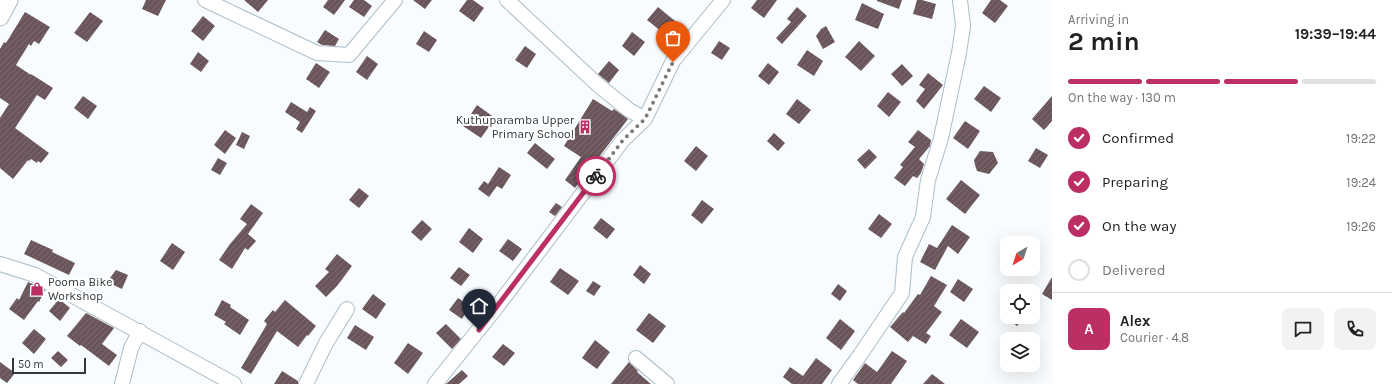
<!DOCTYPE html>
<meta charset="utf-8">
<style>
:root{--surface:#fff;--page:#f2f2f2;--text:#202124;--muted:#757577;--line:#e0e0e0;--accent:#bb2f65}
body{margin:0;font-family:Karla,sans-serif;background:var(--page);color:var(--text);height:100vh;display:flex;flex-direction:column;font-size:15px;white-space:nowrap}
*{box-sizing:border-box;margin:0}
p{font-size:13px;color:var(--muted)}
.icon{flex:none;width:22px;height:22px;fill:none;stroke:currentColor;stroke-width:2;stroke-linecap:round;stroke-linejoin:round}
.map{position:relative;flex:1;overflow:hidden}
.panel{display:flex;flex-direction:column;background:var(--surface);width:340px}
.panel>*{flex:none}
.needle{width:26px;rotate:219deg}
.tools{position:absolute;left:1000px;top:236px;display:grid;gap:8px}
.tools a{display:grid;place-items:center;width:40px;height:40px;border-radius:8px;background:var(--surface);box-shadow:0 4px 16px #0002;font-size:20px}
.scale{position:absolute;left:12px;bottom:10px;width:74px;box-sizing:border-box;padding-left:4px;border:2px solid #31393e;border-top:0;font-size:11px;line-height:14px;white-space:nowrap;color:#31393e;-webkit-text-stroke:3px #fff;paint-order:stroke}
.pin{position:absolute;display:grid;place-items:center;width:34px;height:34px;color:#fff;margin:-41px -17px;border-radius:50% 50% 50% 0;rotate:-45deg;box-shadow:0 0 4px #0007}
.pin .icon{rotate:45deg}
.courier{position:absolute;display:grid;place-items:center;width:40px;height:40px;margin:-20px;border:3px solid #bb2f65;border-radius:50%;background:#fff;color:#222;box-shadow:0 1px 5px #0007}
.headline em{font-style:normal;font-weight:700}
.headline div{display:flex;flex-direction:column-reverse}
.headline{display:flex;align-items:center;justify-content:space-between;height:68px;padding:0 16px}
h1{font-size:26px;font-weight:700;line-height:30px}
.bar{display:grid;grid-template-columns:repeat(4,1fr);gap:6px 4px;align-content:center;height:48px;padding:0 16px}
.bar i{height:5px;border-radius:3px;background:var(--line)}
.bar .selected{background:var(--accent)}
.bar p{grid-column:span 4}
.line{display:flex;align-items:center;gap:10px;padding:0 16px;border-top:1px solid var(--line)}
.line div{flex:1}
.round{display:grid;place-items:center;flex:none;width:42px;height:42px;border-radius:8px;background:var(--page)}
ol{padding:0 16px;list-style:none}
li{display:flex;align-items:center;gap:12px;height:44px}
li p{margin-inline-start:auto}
li .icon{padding:4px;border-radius:50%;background:var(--accent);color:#fff;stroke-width:4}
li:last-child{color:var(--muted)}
li i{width:22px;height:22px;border:2px solid var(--line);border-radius:50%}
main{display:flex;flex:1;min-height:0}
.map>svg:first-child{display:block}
.building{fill:url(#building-hatch)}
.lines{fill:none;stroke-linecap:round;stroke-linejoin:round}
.minor-casing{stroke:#aabdc9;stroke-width:16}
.major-casing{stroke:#aabdc9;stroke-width:19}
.minor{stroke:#fff;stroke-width:14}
.major{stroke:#fff;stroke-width:17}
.done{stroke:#777d82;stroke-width:4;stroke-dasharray:0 7.2}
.route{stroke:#bb2f65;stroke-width:5}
.labels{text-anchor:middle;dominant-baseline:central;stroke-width:4;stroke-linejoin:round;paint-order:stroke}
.poi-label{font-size:12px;fill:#31393e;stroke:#fff;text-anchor:end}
</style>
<main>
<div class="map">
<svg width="1052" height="384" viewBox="0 0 1052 384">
<defs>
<pattern id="building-hatch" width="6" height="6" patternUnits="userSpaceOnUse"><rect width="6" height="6" fill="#69555a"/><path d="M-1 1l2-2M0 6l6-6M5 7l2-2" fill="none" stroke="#7b6b6f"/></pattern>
</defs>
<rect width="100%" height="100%" fill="#f8fcff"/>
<path class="building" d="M146,0H166L158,16L142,9Z
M244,0H268L258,12Z
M328,0H345L334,15L323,7Z
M354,0H364L372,6L364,17L349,7Z
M413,0H432L425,9Z
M467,0H473L484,8L474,22L459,11Z
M757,0H777L764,18L751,8Z
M877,0H902L899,9L877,1Z
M917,0H922L936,4L932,19L913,14Z
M991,0H1000L1008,6L995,23L982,13Z
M862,3L884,14L878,29L855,20Z
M658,7L687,31L676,43L647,20Z
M797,7L807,16L782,44L776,38L791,22L787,19Z
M25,12L50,27L39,44L34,41L31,46L29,44L16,65L31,75V74L53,88L45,100L37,95L15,128L49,153L41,163L38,161L37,163L31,159L29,161L28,160L13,179L0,168V118L9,104L0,98V49L4,42L6,43Z
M90,12L103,21L87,42L74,33Z
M203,16L215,26L203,41L191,31Z
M826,26L835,42L823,49L816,36L821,29Z
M325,30L339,39L335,46L322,45L317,42Z
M424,31L437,40L429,52L416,44Z
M632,32L645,42L634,56L622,46Z
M719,41L730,48L722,60L711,53Z
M859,41L875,56L861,71L845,57Z
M525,46L536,54L527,68L515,60Z
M807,50L823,61L814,76L797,65Z
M198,52L209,61L201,72L190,64Z
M367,56L378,64L367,80L356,72Z
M609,61L619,70L609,83L598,74Z
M316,63L330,72L319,88L306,79Z
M768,63L779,72L769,85L758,76Z
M902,64L913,76L902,86L891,74Z
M928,73L943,85L924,109L916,101L925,89L919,85Z
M984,86L1001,98L991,112L974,99Z
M888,92L901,102L889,117L877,106Z
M83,96L97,106L88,119L74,108Z
M1052,96V121L1044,130L1032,119Z
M593,99L612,111L614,109L628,119L575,188L565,180L581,157L564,146Z
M797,99L811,110L799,124L786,114Z
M291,102L307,112L310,107L316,111L302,133L296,129L300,122L285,112Z
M477,105L495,118L481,138L463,126Z
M965,121L980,131L968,149L953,138Z
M225,130L236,138L225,154L214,145Z
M918,130L931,140L930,146L919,159L924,164L921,173L917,178L913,176L905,186L894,178L903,167L900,165L915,147L908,142Z
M242,132L250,136L244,149L236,145Z
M774,133L785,143L778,151L767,141Z
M535,143L555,159L547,169L527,153Z
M696,146L708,156L696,171L684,161Z
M1036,148L1048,155L1040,168L1028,161Z
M869,149L877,157L865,169L857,160Z
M980,151L993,152L998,163L989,174L977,171L975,165L974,160Z
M218,158L227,163L220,175L211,170Z
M499,167L511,175L502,189L497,186L489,197L478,189L484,181L488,184Z
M961,180L980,195L965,214L946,199Z
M359,188L369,196L359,208L349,200Z
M702,200L714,209L702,224L691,215Z
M556,203L562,207L555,216L549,212Z
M251,204L263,213L248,234L256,241L248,250L245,248L232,269L219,260L230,244L247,224L240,219Z
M879,214L892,224L881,238L868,229Z
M601,218L615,229L607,239L593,228Z
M422,220L432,229L421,241L411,232Z
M952,225L970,237L958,254L948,246L935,270L920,262L929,244L937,248Z
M469,228L483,239L473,253L459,242Z
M508,239L522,249L513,261L499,251Z
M31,240L53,250L52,252L75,263L69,275L24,254Z
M172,243L185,252L173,270L160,261Z
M337,254L352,266L337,286L326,297L315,286L329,272L325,269Z
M640,265L651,274L644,284L633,275Z
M459,267L470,275L461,286L450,278Z
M560,268L579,281L568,295L550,282Z
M116,270L128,275L122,289L109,283L112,280L110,278Z
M931,276L947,285L934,306L942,312L926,333L931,336L926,344L913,336L908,342L890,327L903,312L904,313L918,294L920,295Z
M1052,277V300L1042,294Z
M958,279L973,289L964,302L950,292Z
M593,281L601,286L594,296L586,291Z
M28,282L45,290L39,302L38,301L24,320L9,309L17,298L19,300Z
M838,284L847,291L840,301L831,294Z
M373,294L386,304L376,319L362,309Z
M458,298L470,306L462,319L449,310Z
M59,299L70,308L60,321L49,311Z
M222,300L231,305L230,307L249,320L240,335L224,324L226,322L214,315Z
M285,300L316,326L308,336L307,335L298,347L277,331L251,374L241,368L267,324L264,321L273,310L275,312Z
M86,313L114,328L102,344L117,355L109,366L81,345L80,346L67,336Z
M649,313L666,326L653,343L636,330Z
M1006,317H1025L1017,326Z
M840,319L855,331L841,350L826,338Z
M961,319L979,332L967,348L949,335Z
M446,324L461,339L452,349L436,333Z
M355,325L374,337L366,350L347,338Z
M34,329L46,339L34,354L22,343Z
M595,340L610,352L597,369L582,358Z
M408,343L423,353L408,374L394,363Z
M503,344L515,353L504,366L492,357Z
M58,351L68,360L61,367L51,358Z
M892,351L907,361L891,384H858L853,380L865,363L877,372Z
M816,358L832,370L822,384H792L783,377L790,367L803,376Z
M0,362L15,373L7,383L0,378Z
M629,362L638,371L637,372L651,384H611Z
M462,370L468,376L459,384H446Z
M282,371L298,381V384H274Z
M932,374L945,384H923Z"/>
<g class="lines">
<g class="minor-casing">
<path id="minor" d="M205,0L317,53L349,55L395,0
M507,0L598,85L629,110L645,119
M0,264L35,275L234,384
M636,358L667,384
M122,384L131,348L140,331
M306,384L326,343L347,309
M435,384L496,308L623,140L645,119L673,61L723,0
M839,384L860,355L902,293L905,257L923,217L928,180L941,138L959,53L963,26L960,0"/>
</g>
<g class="major-casing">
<path id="major" d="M0,17L9,0"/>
</g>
<use href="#minor" class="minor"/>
<use href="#major" class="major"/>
</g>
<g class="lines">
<path class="done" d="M596,176L623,140L645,119L673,62"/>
<path class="route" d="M479,330L596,176"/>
</g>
<defs>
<g id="building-bare" transform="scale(1.08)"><path d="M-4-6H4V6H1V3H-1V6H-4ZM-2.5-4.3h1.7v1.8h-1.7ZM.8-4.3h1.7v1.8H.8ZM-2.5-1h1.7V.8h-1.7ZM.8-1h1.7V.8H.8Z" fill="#bb2f65" stroke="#fff" stroke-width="2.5" paint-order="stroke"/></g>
<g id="shop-bare" transform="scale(1.08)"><path d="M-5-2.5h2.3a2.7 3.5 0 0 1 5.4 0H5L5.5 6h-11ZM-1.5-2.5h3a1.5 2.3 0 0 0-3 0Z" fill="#bb2f65" stroke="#fff" stroke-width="2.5" paint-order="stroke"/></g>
</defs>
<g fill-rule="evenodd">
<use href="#building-bare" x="585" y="127"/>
<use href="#shop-bare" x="37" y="289"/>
</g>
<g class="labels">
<g class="poi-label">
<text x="574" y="120">Kuthuparamba Upper<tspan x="574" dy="14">Primary School</tspan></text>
<text x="48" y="282" text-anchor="start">Pooma Bike<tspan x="48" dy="14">Workshop</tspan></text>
</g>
</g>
</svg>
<div class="tools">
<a><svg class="needle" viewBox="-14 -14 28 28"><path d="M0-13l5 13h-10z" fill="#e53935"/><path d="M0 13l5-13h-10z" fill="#757577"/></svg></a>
<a><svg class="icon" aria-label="locate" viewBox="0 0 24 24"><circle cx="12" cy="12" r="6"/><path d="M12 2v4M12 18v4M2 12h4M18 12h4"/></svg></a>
<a><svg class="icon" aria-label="layers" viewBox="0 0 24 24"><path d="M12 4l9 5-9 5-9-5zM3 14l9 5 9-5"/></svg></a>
</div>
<div class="scale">50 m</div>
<div class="pin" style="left:673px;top:62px;background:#ea580c"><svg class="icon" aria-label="bag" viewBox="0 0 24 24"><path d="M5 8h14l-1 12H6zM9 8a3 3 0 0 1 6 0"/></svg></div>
<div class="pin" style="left:479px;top:330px;background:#1f2937"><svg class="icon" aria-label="home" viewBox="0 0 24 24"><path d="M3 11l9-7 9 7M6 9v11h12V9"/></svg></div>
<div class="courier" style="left:596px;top:176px"><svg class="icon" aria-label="bike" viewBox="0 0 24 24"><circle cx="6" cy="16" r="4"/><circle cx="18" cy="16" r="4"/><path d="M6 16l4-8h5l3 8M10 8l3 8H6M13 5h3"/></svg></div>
</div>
<section class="panel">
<div class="headline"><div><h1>2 min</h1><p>Arriving in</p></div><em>19:39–19:44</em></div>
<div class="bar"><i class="selected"></i><i class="selected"></i><i class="selected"></i><i></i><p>On the way · 130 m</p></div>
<ol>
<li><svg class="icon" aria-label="check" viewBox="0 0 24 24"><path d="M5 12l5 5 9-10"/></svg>Confirmed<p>19:22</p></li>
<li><svg class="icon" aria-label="check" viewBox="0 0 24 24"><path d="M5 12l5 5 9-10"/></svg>Preparing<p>19:24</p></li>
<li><svg class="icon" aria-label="check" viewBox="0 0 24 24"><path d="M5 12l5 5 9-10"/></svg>On the way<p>19:26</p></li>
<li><i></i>Delivered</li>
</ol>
<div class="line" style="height:72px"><b class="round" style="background:var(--accent);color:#fff">A</b><div><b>Alex</b><p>Courier · 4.8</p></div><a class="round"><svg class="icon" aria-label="chat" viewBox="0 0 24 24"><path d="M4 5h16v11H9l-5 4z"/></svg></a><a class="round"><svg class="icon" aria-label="phone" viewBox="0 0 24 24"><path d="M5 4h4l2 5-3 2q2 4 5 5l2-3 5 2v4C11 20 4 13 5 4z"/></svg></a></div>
</section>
</main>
